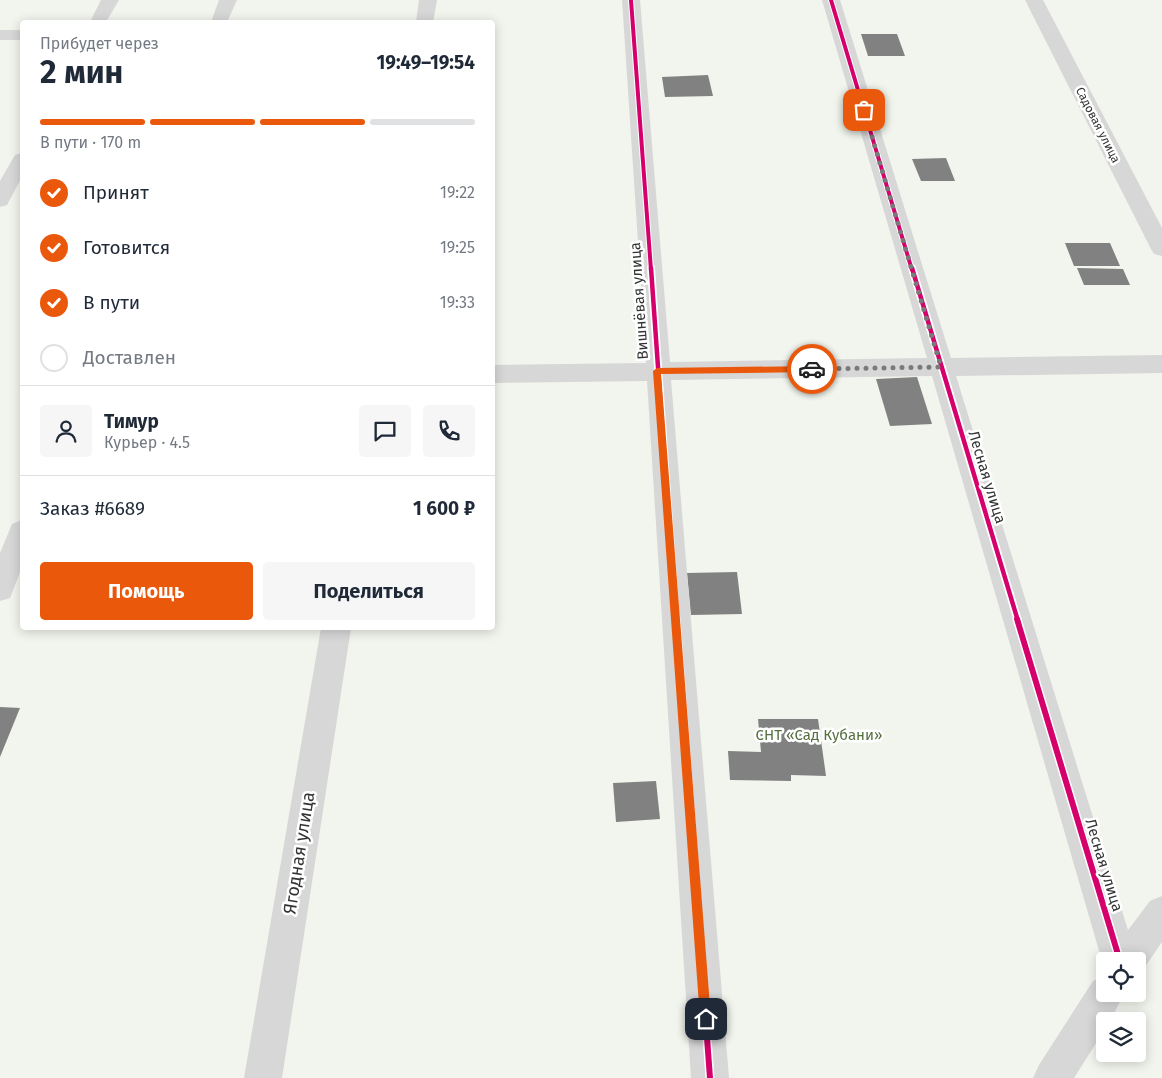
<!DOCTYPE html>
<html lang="ru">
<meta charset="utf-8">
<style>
:root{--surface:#fff;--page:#f6f6f7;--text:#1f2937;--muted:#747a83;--line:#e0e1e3;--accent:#ea580c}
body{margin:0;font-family:"Fira Sans",sans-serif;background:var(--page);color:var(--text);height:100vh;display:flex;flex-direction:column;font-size:19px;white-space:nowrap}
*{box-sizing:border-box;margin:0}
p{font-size:16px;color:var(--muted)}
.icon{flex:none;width:28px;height:28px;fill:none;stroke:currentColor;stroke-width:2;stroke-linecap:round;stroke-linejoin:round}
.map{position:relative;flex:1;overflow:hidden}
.drawer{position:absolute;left:20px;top:20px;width:475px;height:610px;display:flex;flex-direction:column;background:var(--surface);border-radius:5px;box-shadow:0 2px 12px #0003}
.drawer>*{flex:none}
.fabs{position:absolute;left:1096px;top:952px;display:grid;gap:10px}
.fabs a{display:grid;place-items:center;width:50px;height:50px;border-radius:5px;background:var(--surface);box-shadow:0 2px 12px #0003;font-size:25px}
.pin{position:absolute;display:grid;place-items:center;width:42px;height:42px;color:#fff;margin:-21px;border-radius:10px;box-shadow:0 2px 8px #0006}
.courier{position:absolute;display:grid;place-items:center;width:50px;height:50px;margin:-25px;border:4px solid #ea580c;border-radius:50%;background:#fff;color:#222;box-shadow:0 1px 6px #0007}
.headline em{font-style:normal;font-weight:700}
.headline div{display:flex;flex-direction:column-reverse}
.headline{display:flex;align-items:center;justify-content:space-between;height:85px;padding:0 20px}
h1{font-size:32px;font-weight:700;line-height:38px}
.bar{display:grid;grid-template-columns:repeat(4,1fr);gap:8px 5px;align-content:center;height:60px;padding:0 20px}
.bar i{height:6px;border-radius:4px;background:var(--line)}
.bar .on{background:var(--accent)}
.bar p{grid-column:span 4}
.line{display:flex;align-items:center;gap:12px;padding:0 20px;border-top:1px solid var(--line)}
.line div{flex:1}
.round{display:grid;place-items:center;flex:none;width:52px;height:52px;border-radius:5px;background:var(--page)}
ol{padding:0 20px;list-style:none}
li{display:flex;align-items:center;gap:15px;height:55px}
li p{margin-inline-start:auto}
li .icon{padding:5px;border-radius:50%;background:var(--accent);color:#fff;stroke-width:4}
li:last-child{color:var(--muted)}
li i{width:28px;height:28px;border:2px solid var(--line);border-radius:50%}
.primary-button{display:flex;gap:10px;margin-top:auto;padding:10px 20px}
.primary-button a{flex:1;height:58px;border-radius:5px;background:var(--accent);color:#fff;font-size:20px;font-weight:700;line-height:58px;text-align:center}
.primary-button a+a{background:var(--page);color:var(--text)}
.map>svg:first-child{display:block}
.green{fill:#f1f5ed;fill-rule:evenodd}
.building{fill:#818181}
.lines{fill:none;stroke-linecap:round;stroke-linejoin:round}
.minor{fill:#d7d7d7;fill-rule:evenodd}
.cycleway-far2-casing{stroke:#fff;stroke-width:6}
.cycleway-far1-casing{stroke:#fff;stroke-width:8}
.cycleway-casing{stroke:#fff;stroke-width:9}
.cycleway-far2{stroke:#d6006c;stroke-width:4}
.cycleway-far1{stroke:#d6006c;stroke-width:4.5}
.cycleway{stroke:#d6006c;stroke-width:6}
.route{fill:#ea580c}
.done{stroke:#7a7a7a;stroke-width:5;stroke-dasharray:0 9}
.labels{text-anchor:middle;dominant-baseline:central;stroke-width:5;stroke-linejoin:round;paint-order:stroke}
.far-street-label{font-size:12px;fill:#333;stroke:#fff}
.street-label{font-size:15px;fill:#333;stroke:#fff}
.park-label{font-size:15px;fill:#56703f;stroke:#fff}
.near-street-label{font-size:18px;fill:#333;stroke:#fff}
</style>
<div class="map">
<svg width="1162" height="1078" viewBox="0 0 1162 1078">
<rect width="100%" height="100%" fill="#fff"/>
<path class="green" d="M0,0H1162V1078H0ZM22,22H492V628H22ZM1105,961H1138V994H1105ZM1105,1021H1138V1054H1105Z"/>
<path class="building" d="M861,34H897L905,56H868Z
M708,75L713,96L665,97L662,77Z
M946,158L955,181H921L912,159Z
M1065,243H1110L1120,266H1074Z
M1077,268L1123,269L1130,285H1084Z
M917,377L932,424L890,426L876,379Z
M737,572L742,614L691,615L687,573Z
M0,707L20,708L0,757Z
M758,719H818L826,776L791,775V781L730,780L728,751L761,752Z
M656,781L660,819L616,822L613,783Z"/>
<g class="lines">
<path class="minor" d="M101,0H119L106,22H90Z
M219,0H237L227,22H211Z
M419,0H437L433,22H416Z
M622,0H640L670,362L927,358L822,0H840L951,358L1162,355V373L956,376L1128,930L1150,901L1162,896V942L1140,974H1138V961H1105V968L1102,961L932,376L671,380L729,1078H691L647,381L492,383V365L646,363Z
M1025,0H1043L1162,228V256L1154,254L1151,249Z
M0,30H22V40H0Z
M22,153V177L7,205L0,207V181L15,155Z
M22,520V567L10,598L0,601V553L12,524Z
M321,628H351L282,1078H244Z
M1105,976V994H1124L1110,1021H1105V1029L1074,1078H1033L1039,1065L1093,981Z"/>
<g class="cycleway-far2-casing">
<path id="cycleway-far2" d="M631,0L651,270
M831,0L912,270"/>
</g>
<g class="cycleway-far1-casing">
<path id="cycleway-far1" d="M651,268L676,621
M912,268L1018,621"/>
</g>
<g class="cycleway-casing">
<path id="cycleway" d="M676,619L710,1078
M1017,619L1120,961"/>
</g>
<use href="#cycleway-far2" class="cycleway-far2"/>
<use href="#cycleway-far1" class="cycleway-far1"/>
<use href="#cycleway" class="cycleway"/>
</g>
<path class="route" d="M812,366L816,369L812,372L661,374L711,1019L709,1023L706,1025L702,1023L700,1019L653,371L657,368Z"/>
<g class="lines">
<path class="done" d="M812,369L941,367L864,110"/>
</g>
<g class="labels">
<g class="far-street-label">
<text transform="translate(1098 125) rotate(63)">Садовая улица</text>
</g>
<g class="street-label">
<text transform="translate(639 301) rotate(-94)">Вишнёвая улица</text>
<text transform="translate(987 477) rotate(73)">Лесная улица</text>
<text transform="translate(1104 865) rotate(73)">Лесная улица</text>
</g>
<g class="park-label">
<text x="819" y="735">СНТ «Сад Кубани»</text>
</g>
<g class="near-street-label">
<text transform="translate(299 853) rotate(-81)">Ягодная улица</text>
</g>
</g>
</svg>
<div class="fabs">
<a><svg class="icon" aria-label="locate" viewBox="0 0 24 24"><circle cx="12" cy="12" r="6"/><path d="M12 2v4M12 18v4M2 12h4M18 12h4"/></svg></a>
<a><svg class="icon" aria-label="layers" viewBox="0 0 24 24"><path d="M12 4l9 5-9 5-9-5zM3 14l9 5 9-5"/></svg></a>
</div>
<div class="pin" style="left:864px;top:110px;background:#ea580c"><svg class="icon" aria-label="bag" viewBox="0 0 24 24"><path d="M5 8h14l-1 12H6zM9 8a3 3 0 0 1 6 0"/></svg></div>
<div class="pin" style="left:706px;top:1019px;background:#1f2937"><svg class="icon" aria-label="home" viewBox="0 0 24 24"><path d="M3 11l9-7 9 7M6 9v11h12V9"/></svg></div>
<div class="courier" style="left:812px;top:369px"><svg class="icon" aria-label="car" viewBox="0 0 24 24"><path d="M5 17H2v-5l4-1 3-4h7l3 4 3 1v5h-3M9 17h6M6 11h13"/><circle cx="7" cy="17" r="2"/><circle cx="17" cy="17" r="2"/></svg></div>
<section class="drawer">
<div class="headline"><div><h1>2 мин</h1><p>Прибудет через</p></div><em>19:49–19:54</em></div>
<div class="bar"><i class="on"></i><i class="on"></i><i class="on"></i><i></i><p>В пути · 170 m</p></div>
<ol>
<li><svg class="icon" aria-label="check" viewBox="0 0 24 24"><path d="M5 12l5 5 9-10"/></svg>Принят<p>19:22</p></li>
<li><svg class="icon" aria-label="check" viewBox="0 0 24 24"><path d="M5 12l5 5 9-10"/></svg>Готовится<p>19:25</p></li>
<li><svg class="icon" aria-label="check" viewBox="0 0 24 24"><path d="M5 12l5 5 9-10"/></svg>В пути<p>19:33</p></li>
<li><i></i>Доставлен</li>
</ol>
<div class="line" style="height:90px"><a class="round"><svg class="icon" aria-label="person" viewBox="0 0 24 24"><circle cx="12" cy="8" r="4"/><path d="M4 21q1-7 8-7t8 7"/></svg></a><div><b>Тимур</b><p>Курьер · 4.5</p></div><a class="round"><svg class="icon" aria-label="chat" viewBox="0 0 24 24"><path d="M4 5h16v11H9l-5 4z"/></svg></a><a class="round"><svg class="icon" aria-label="phone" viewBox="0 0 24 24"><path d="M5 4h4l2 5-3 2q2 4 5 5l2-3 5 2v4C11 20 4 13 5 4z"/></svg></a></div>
<div class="line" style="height:65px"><div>Заказ #6689</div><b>1 600 ₽</b></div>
<div class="primary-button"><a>Помощь</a><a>Поделиться</a></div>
</section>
</div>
